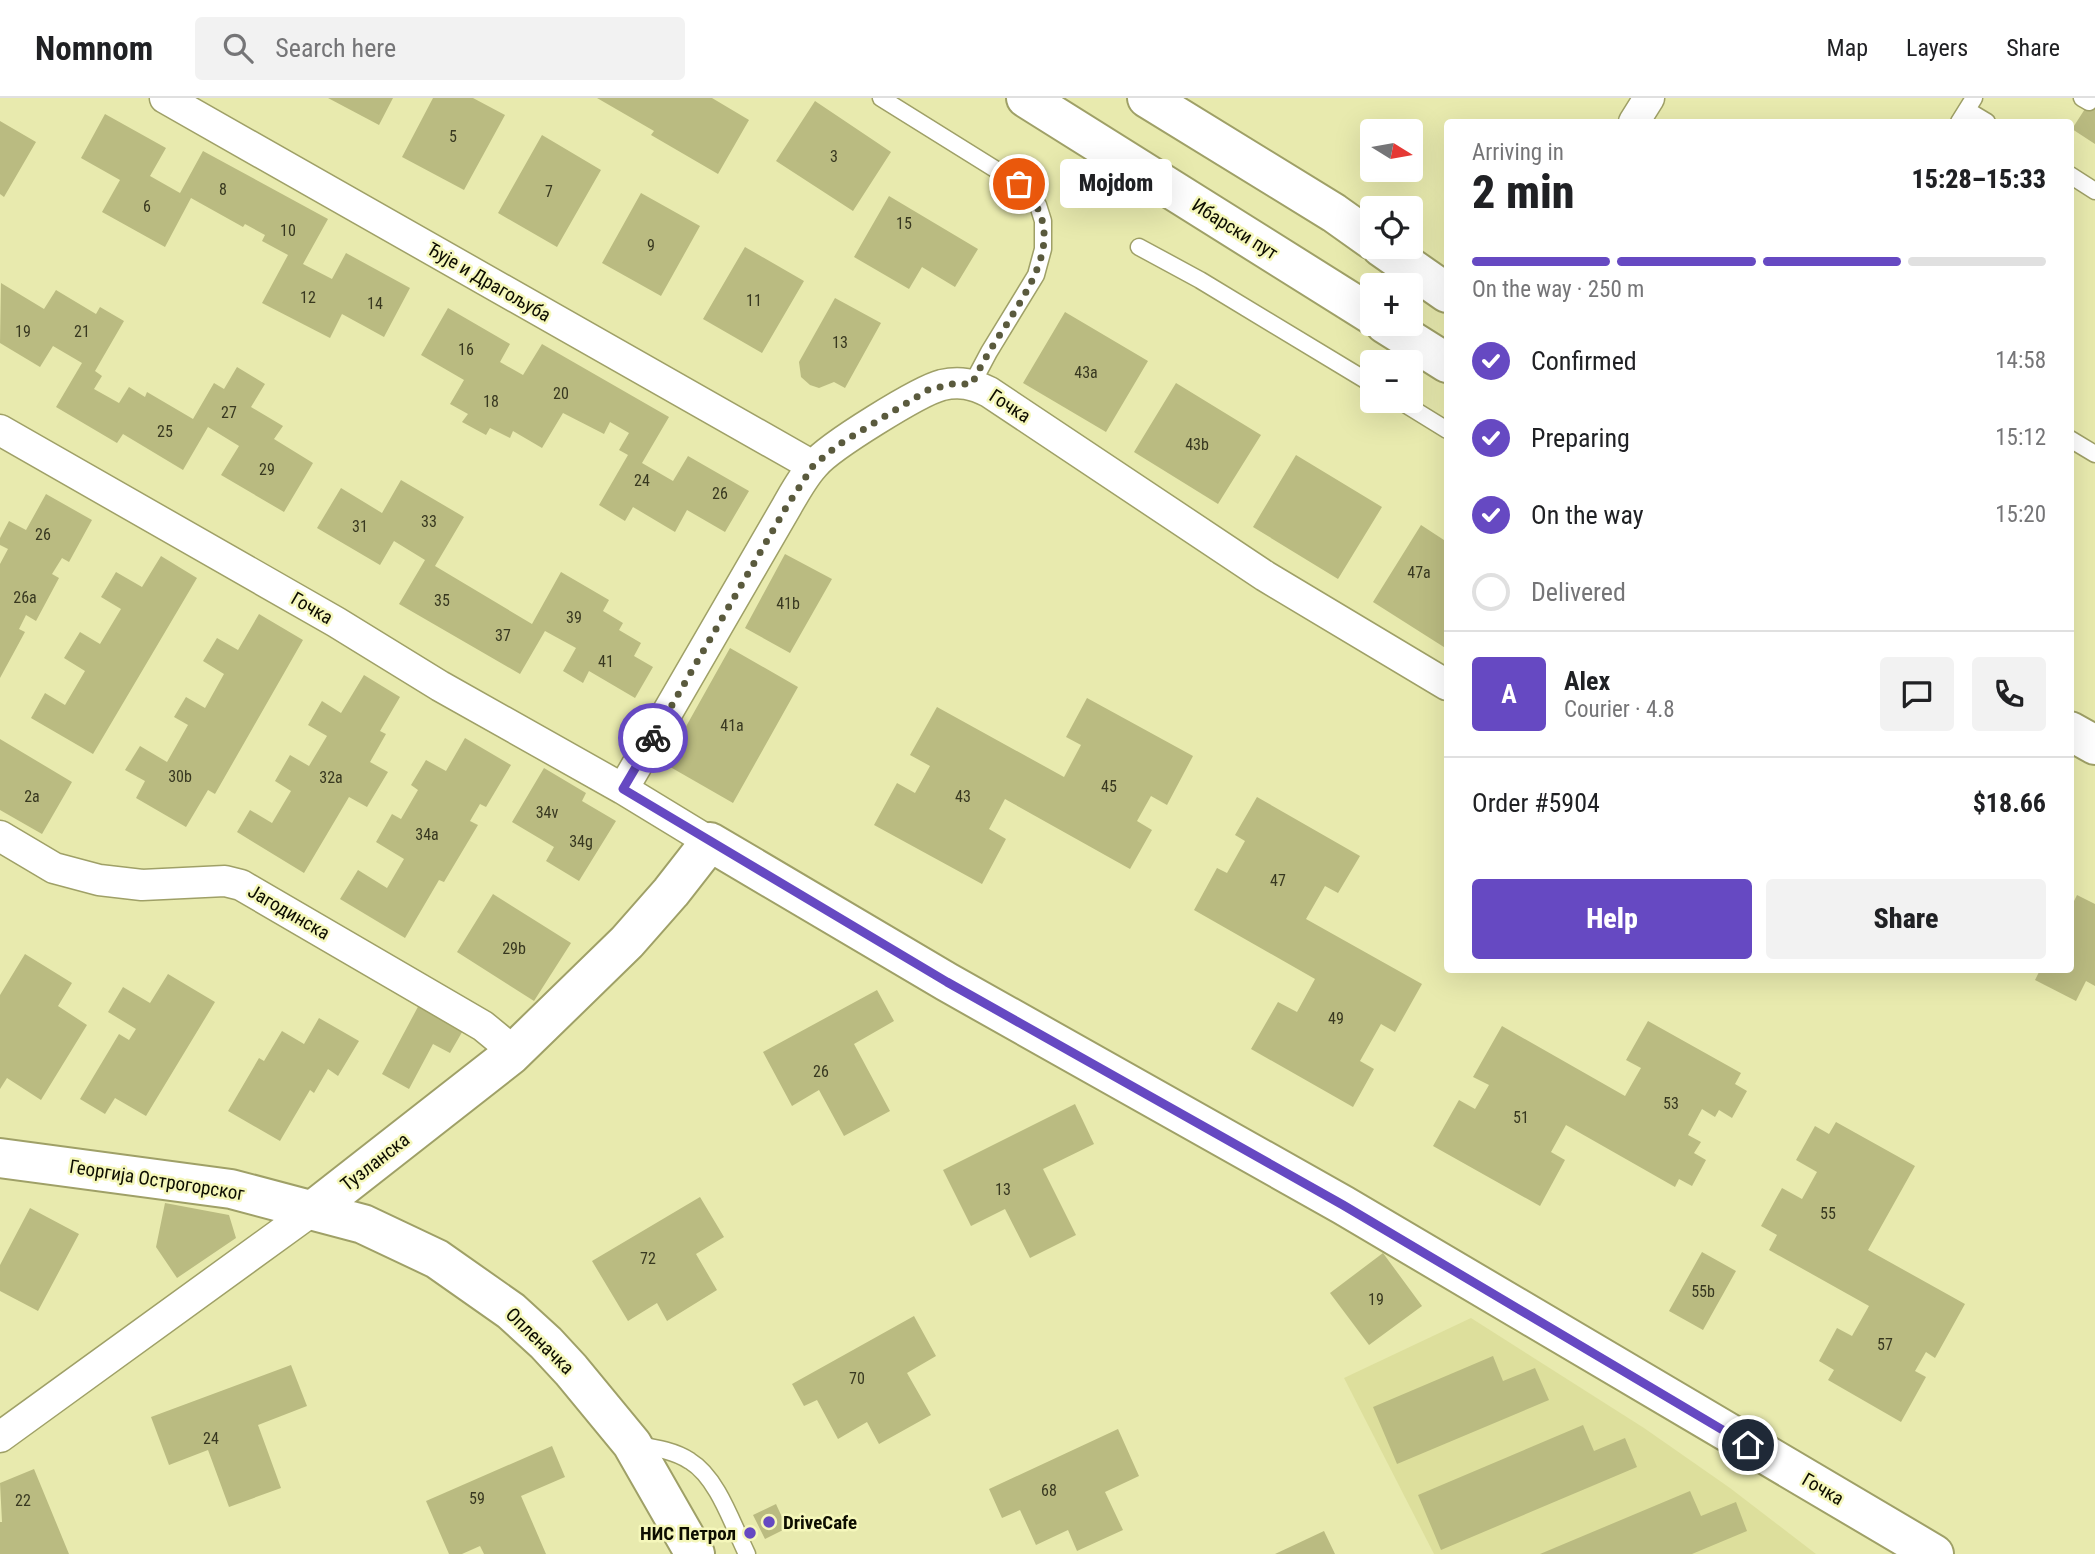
<!DOCTYPE html>
<meta charset="utf-8">
<style>
:root{--surface:#fff;--page:#f2f2f2;--text:#202124;--muted:#757577;--line:#e0e0e0;--accent:#6649c2}
body{margin:0;font-family:"Roboto Condensed",sans-serif;background:var(--page);color:var(--text);height:100vh;display:flex;flex-direction:column;font-size:26px;white-space:nowrap}
*{box-sizing:border-box;margin:0}
p{font-size:23px;color:var(--muted)}
.icon{flex:none;width:38px;height:38px;fill:none;stroke:currentColor;stroke-width:2;stroke-linecap:round;stroke-linejoin:round}
.map{position:relative;flex:1;overflow:hidden}
.details{position:absolute;left:1444px;top:21px;width:630px;height:854px;display:flex;flex-direction:column;background:var(--surface);border-radius:7px;box-shadow:0 7px 28px #0002}
.details>*{flex:none}
.needle{width:46px;rotate:101deg}
.buttons{position:absolute;left:1360px;top:21px;display:grid;gap:14px}
.buttons a{display:grid;place-items:center;width:63px;height:63px;border-radius:7px;background:var(--surface);box-shadow:0 7px 28px #0002;font-size:35px}
.pin{position:absolute;display:grid;place-items:center;width:60px;height:60px;color:#fff;margin:-30px;border:4px solid #fff;border-radius:50%;box-shadow:0 2px 7px #0007}
.courier{position:absolute;display:grid;place-items:center;width:70px;height:70px;margin:-35px;border:5px solid #6649c2;border-radius:50%;background:#fff;color:#222;box-shadow:0 2px 9px #0007}
.bubble{position:absolute;height:49px;border-radius:7px;background:var(--surface);box-shadow:0 7px 28px #0002;font-size:23px;font-weight:800;line-height:49px;text-align:center}
.summary em{font-style:normal;font-weight:800}
.summary div{display:flex;flex-direction:column-reverse}
.summary{display:flex;align-items:center;justify-content:space-between;height:119px;padding:0 28px}
h1{font-size:46px;font-weight:800;line-height:52px}
.bar{display:grid;grid-template-columns:repeat(4,1fr);gap:10px 7px;align-content:center;height:84px;padding:0 28px}
.bar i{height:9px;border-radius:5px;background:var(--line)}
.bar .current{background:var(--accent)}
.bar p{grid-column:span 4}
.line{display:flex;align-items:center;gap:18px;padding:0 28px;border-top:2px solid var(--line)}
.line div{flex:1}
.round{display:grid;place-items:center;flex:none;width:74px;height:74px;border-radius:7px;background:var(--page)}
ol{padding:0 28px;list-style:none}
li{display:flex;align-items:center;gap:21px;height:77px}
li p{margin-inline-start:auto}
li .icon{padding:7px;border-radius:50%;background:var(--accent);color:#fff;stroke-width:4}
li:last-child{color:var(--muted)}
li i{width:38px;height:38px;border:4px solid var(--line);border-radius:50%}
.action{display:flex;gap:14px;margin-top:auto;padding:14px 28px}
.action a{flex:1;height:80px;border-radius:7px;background:var(--accent);color:#fff;font-size:28px;font-weight:800;line-height:80px;text-align:center}
.action a+a{background:var(--page);color:var(--text)}
header{display:flex;align-items:center;gap:42px;box-sizing:border-box;height:98px;padding:0 35px;background:var(--surface);border-bottom:2px solid var(--line)}
header strong{font-size:33px}
nav{display:flex;gap:38px;margin-inline-start:auto;font-size:24px}
.search{width:490px;height:63px;background:var(--page);display:flex;align-items:center;gap:18px;box-sizing:border-box;padding:0 24px;border-radius:7px;color:var(--muted);font-size:26px}
.map>svg:first-child{display:block}
.built{fill:#dddf9c}
.building{fill:#babb81}
.lines{fill:none;stroke-linecap:round;stroke-linejoin:round}
.service-casing{stroke:#9fa067;stroke-width:19}
.minor-casing{stroke:#9fa067;stroke-width:33}
.tertiary-casing{stroke:#9fa067;stroke-width:42}
.primary-casing{stroke:#9fa067;stroke-width:42}
.service{stroke:#fff;stroke-width:16}
.minor{stroke:#fff;stroke-width:30}
.tertiary{stroke:#fff;stroke-width:38}
.primary{stroke:#fff;stroke-width:38}
.done{stroke:#5a5a3d;stroke-width:7;stroke-dasharray:0 12.6}
.route{stroke:#6649c2;stroke-width:9}
.poi-dot{fill:#6649c2;stroke:#f5f7bb;stroke-width:2.5}
.labels{text-anchor:middle;dominant-baseline:central;stroke-width:5;stroke-linejoin:round;paint-order:stroke}
.number-label{font-size:16px;fill:#383820}
.street-label{font-size:19px;fill:#0d0d00;stroke:#f5f7bb}
.poi-label{font-size:19px;font-weight:bold;fill:#0d0d00;stroke:#f5f7bb;text-anchor:start}
</style>
<header>
<strong>Nomnom</strong>
<div class="search"><svg class="icon" aria-label="search" viewBox="0 0 24 24"><circle cx="10" cy="10" r="6"/><path d="M15 15l6 6"/></svg>Search here</div>
<nav><a>Map</a><a>Layers</a><a>Share</a></nav>
</header>
<div class="map">
<svg width="2095" height="1456" viewBox="0 0 2095 1456">
<rect width="100%" height="100%" fill="#e8eaae"/>
<path class="built" d="M1471,1220L1644,1330L1730,1390L1816,1456H1434L1344,1280Z"/>
<path class="building" d="M328,0H393L379,27Z
M433,0H473L505,17L464,92L402,59Z
M597,0H712L749,22L718,76L651,37L654,33Z
M2092,0H2095V46L2072,31Z
M815,3L891,54L853,113L776,63Z
M105,16L166,50L150,78L180,95L203,53L328,121L303,166L332,181L346,155L410,190L384,239L342,216L330,240L262,205L288,157L262,143L265,137L245,126L243,129L191,100L165,149L102,114L120,82L81,60Z
M0,23L36,44L4,99L0,96Z
M542,37L601,72L557,149L498,115Z
M641,95L700,128L661,198L602,165Z
M889,98L978,151L955,189L922,169L909,191L854,159Z
M745,149L804,183L762,255L703,221Z
M1,185L44,211L56,192L96,216L100,209L124,223L95,273L102,278L94,291L119,305L129,289L145,299L147,294L193,321L214,285L224,291L237,269L265,286L251,309L283,328L274,341L313,365L284,414L221,377L239,348L208,329L183,372L123,336L117,345L56,309L82,265L53,248L40,269L0,245Z
M835,200L881,225L845,290L834,284L819,290L810,287L801,279L799,264Z
M448,210L510,246L500,264L523,277L542,246L669,319L642,365L673,383L688,358L749,393L725,434L687,412L675,434L633,409L625,423L599,407L628,357L619,352L629,335L610,324L604,336L563,315L542,350L513,333L510,340L490,330L486,337L462,324L468,316L450,306L464,282L421,257Z
M1065,214L1148,263L1106,334L1023,285Z
M1176,285L1261,337L1218,406L1134,354Z
M1296,357L1382,409L1338,481L1253,429Z
M401,382L464,419L435,468L532,526L561,474L609,502L603,513L623,525L619,532L641,545L634,558L653,569L635,600L589,573L583,585L563,573L576,550L545,533L520,576L399,506L425,462L394,443L380,467L317,430L341,390L382,415Z
M46,396L92,422L69,464L62,460L52,476L59,480L36,523L26,517L19,531L25,534L0,580V466L8,451L0,447V440L9,423L26,432Z
M1421,427L1447,444V551L1373,504Z
M785,456L832,481L790,555L745,530Z
M161,458L197,480L93,656L31,620L45,595L65,607L85,573L64,560L80,534L100,546L121,511L101,499L116,474L142,489Z
M259,516L303,542L215,696L208,692L186,729L136,700L145,683L125,672L140,648L167,664L188,627L174,619L186,599L205,610L224,576L203,563L217,540L238,552Z
M730,550L798,589L733,705L665,666Z
M364,577L400,599L380,633L386,636L370,664L388,674L367,709L349,699L304,775L237,734L250,712L272,725L291,693L275,683L290,657L309,668L327,638L308,627L322,603L341,615Z
M1087,600L1193,658L1167,707L1151,698L1137,723L1152,732L1130,771L1005,701L989,731L1006,741L982,786L874,727L897,685L915,695L930,668L910,657L937,609L1064,679L1081,647L1066,639Z
M465,640L511,667L486,709L480,706L470,723L478,727L444,784L439,782L405,840L340,801L358,772L387,790L404,761L376,744L392,716L401,721L418,692L411,687L426,662L446,673Z
M0,641L72,684L42,736L0,712Z
M544,670L586,695L582,703L616,723L579,783L546,763L554,749L512,724Z
M1257,699L1360,758L1338,795L1325,788L1306,821L1422,886L1395,934L1381,926L1360,963L1374,971L1353,1009L1251,951L1278,904L1297,914L1315,881L1194,812L1217,770L1227,775L1245,743L1235,737Z
M493,796L571,845L534,903L457,854Z
M2077,797L2095,806V888L2086,883L2076,903L2035,882L2040,872H2070V811Z
M25,856L72,885L58,908L87,927L41,1002L7,980L0,991V897Z
M168,876L215,904L146,1018L115,1000L105,1016L80,1001L119,936L129,942L136,931L108,914L123,889L150,905Z
M877,892L894,923L854,946L890,1013L844,1038L819,992L792,1008L763,954Z
M420,905L465,929L450,955L433,946L409,991L382,976Z
M319,920L359,943L338,978L328,971L314,995L310,992L280,1043L228,1013L259,960L264,963L282,933L304,946Z
M1648,923L1741,975L1735,986L1747,993L1732,1020L1719,1012L1715,1019L1702,1011L1688,1037L1701,1044L1694,1055L1706,1062L1692,1088L1679,1081L1675,1089L1566,1027L1551,1054L1565,1062L1540,1108L1433,1048L1459,1002L1475,1011L1489,987L1473,979L1502,928L1625,998L1641,970L1626,962Z
M1075,1006L1094,1046L1043,1071L1076,1137L1030,1160L1005,1111L971,1128L943,1072Z
M1836,1024L1915,1068L1868,1152L1965,1206L1935,1260L1926,1254L1915,1273L1926,1279L1901,1324L1828,1282L1834,1272L1819,1263L1837,1230L1852,1238L1869,1208L1769,1152L1777,1137L1761,1128L1782,1090L1802,1101L1817,1074L1796,1062L1815,1028L1829,1036Z
M700,1099L724,1139L696,1156L717,1192L667,1223L657,1205L628,1223L592,1163Z
M165,1105L229,1117L236,1140L177,1180L156,1149Z
M30,1110L79,1136L38,1213L0,1193V1167Z
M1702,1154L1736,1173L1703,1232L1669,1213Z
M1383,1155L1422,1208L1369,1247L1330,1195Z
M914,1218L936,1258L907,1275L931,1317L879,1346L867,1324L838,1341L817,1302L804,1308L792,1286Z
M1493,1258L1503,1283L1535,1270L1549,1302L1397,1366L1373,1309Z
M291,1267L307,1308L258,1327L281,1390L229,1409L208,1352L169,1367L151,1319Z
M1583,1327L1594,1353L1625,1340L1637,1369L1441,1452L1418,1397Z
M1118,1331L1139,1378L1105,1394L1123,1432L1077,1453L1068,1432L1036,1447L1020,1412L1002,1420L989,1391Z
M552,1348L565,1379L521,1398L546,1456H484L480,1448L462,1456H449L426,1403Z
M34,1371L69,1456H0V1424H2L0,1385Z
M1690,1393L1701,1418L1736,1404L1747,1433L1692,1456H1540Z
M776,1406L787,1430L765,1441L753,1417Z
M1324,1433L1335,1456H1275Z"/>
<g class="lines">
<g class="service-casing">
<path id="service" d="M881,0L1019,86L1038,107L1043,123V151L1036,177L989,254L972,286
M2082,0L2089,4
M1967,12L1987,24
M1959,24L1974,0
M2070,77L2095,93
M1139,149L1200,182L1372,286
M1400,303L1447,332
M2070,341L2095,356
M638,1347C656,1350 675,1353 690,1363C718,1380 733,1428 747,1456"/>
</g>
<g class="minor-casing">
<path id="minor" d="M165,0L813,368
M1634,24L1649,0
M0,332L336,524L440,588L623,691L710,744
M623,691L787,408C795,394 803,379 814,367C830,348 919,293 942,287C960,283 973,286 989,294L1265,478L1447,587
M0,738L54,770L99,782L142,787L225,783L241,787L483,928L500,942L511,957
M0,1339L313,1112"/>
</g>
<g class="tertiary-casing">
<path id="tertiary" d="M0,1060L231,1091L363,1126L437,1161L511,1213L546,1245L571,1272L632,1346L695,1456
M313,1112L511,957L627,844L671,794L710,744L947,884L1343,1107L1934,1456"/>
</g>
<g class="primary-casing">
<path id="primary" d="M1026,0L1372,217
M1147,0L1334,115L1372,142
M1381,149L1447,195
M1385,226L1447,265
M2070,633L2095,647"/>
</g>
<use href="#service" class="service"/>
<use href="#minor" class="minor"/>
<use href="#tertiary" class="tertiary"/>
<use href="#primary" class="primary"/>
</g>
<g class="lines">
<path class="done" d="M653,640L787,408L813,368L838,347L928,292L952,286H972C982,265 994,245 1007,226C1035,180 1068,132 1019,86"/>
<path class="route" d="M653,640L623,691L947,884L1343,1107L1748,1347"/>
</g>
<g class="poi-dot">
<circle cx="769" cy="1424" r="7"/>
<circle cx="750" cy="1435" r="7"/>
</g>
<g class="labels">
<g class="number-label">
<text x="453" y="38">5</text>
<text x="834" y="58">3</text>
<text x="223" y="91">8</text>
<text x="549" y="93">7</text>
<text x="147" y="108">6</text>
<text x="904" y="125">15</text>
<text x="288" y="132">10</text>
<text x="651" y="147">9</text>
<text x="308" y="199">12</text>
<text x="754" y="202">11</text>
<text x="375" y="205">14</text>
<text x="23" y="233">19</text>
<text x="82" y="233">21</text>
<text x="840" y="244">13</text>
<text x="466" y="251">16</text>
<text x="1086" y="274">43a</text>
<text x="561" y="295">20</text>
<text x="491" y="303">18</text>
<text x="229" y="314">27</text>
<text x="165" y="333">25</text>
<text x="1197" y="346">43b</text>
<text x="267" y="371">29</text>
<text x="642" y="382">24</text>
<text x="720" y="395">26</text>
<text x="429" y="423">33</text>
<text x="360" y="428">31</text>
<text x="43" y="436">26</text>
<text x="1419" y="474">47a</text>
<text x="25" y="499">26a</text>
<text x="442" y="502">35</text>
<text x="788" y="505">41b</text>
<text x="574" y="519">39</text>
<text x="503" y="537">37</text>
<text x="606" y="563">41</text>
<text x="732" y="627">41a</text>
<text x="180" y="678">30b</text>
<text x="331" y="679">32a</text>
<text x="1109" y="688">45</text>
<text x="32" y="698">2a</text>
<text x="963" y="698">43</text>
<text x="547" y="714">34v</text>
<text x="427" y="736">34a</text>
<text x="581" y="743">34g</text>
<text x="1278" y="782">47</text>
<text x="514" y="850">29b</text>
<text x="1336" y="920">49</text>
<text x="821" y="973">26</text>
<text x="1671" y="1005">53</text>
<text x="1521" y="1019">51</text>
<text x="1003" y="1091">13</text>
<text x="1828" y="1115">55</text>
<text x="648" y="1160">72</text>
<text x="1703" y="1193">55b</text>
<text x="1376" y="1201">19</text>
<text x="1885" y="1246">57</text>
<text x="857" y="1280">70</text>
<text x="211" y="1340">24</text>
<text x="1049" y="1392">68</text>
<text x="477" y="1400">59</text>
<text x="23" y="1402">22</text>
</g>
<g class="street-label">
<text transform="translate(1235 131) rotate(32)">Ибарски пут</text>
<text transform="translate(489 184) rotate(30)">Ђује и Драгољуба</text>
<text transform="translate(1010 308) rotate(33)">Гочка</text>
<text transform="translate(312 510) rotate(30)">Гочка</text>
<text transform="translate(289 814) rotate(30)">Јагодинска</text>
<text transform="translate(375 1064) rotate(-38)">Тузланска</text>
<text transform="translate(157 1082) rotate(9)">Георгија Острогорског</text>
<text transform="translate(540 1243) rotate(44)">Опленачка</text>
<text transform="translate(1823 1391) rotate(30)">Гочка</text>
</g>
<g class="poi-label">
<text x="783" y="1424">DriveCafe</text>
<text x="736" y="1435" text-anchor="end">НИС Петрол</text>
</g>
</g>
</svg>
<div class="buttons">
<a><svg class="needle" viewBox="-14 -14 28 28"><path d="M0-13l5 13h-10z" fill="#e53935"/><path d="M0 13l5-13h-10z" fill="#757577"/></svg></a>
<a><svg class="icon" aria-label="locate" viewBox="0 0 24 24"><circle cx="12" cy="12" r="6"/><path d="M12 2v4M12 18v4M2 12h4M18 12h4"/></svg></a>
<a>+</a>
<a>−</a>
</div>
<div class="pin" style="left:1019px;top:86px;background:#ea580c"><svg class="icon" aria-label="bag" viewBox="0 0 24 24"><path d="M5 8h14l-1 12H6zM9 8a3 3 0 0 1 6 0"/></svg></div>
<div class="pin" style="left:1748px;top:1347px;background:#1f2937"><svg class="icon" aria-label="home" viewBox="0 0 24 24"><path d="M3 11l9-7 9 7M6 9v11h12V9"/></svg></div>
<div class="courier" style="left:653px;top:640px"><svg class="icon" aria-label="bike" viewBox="0 0 24 24"><circle cx="6" cy="16" r="4"/><circle cx="18" cy="16" r="4"/><path d="M6 16l4-8h5l3 8M10 8l3 8H6M13 5h3"/></svg></div>
<div class="bubble" style="left:1060px;top:61px;width:112px">Mojdom</div>
<section class="details">
<div class="summary"><div><h1>2 min</h1><p>Arriving in</p></div><em>15:28–15:33</em></div>
<div class="bar"><i class="current"></i><i class="current"></i><i class="current"></i><i></i><p>On the way · 250 m</p></div>
<ol>
<li><svg class="icon" aria-label="check" viewBox="0 0 24 24"><path d="M5 12l5 5 9-10"/></svg>Confirmed<p>14:58</p></li>
<li><svg class="icon" aria-label="check" viewBox="0 0 24 24"><path d="M5 12l5 5 9-10"/></svg>Preparing<p>15:12</p></li>
<li><svg class="icon" aria-label="check" viewBox="0 0 24 24"><path d="M5 12l5 5 9-10"/></svg>On the way<p>15:20</p></li>
<li><i></i>Delivered</li>
</ol>
<div class="line" style="height:126px"><b class="round" style="background:var(--accent);color:#fff">A</b><div><b>Alex</b><p>Courier · 4.8</p></div><a class="round"><svg class="icon" aria-label="chat" viewBox="0 0 24 24"><path d="M4 5h16v11H9l-5 4z"/></svg></a><a class="round"><svg class="icon" aria-label="phone" viewBox="0 0 24 24"><path d="M5 4h4l2 5-3 2q2 4 5 5l2-3 5 2v4C11 20 4 13 5 4z"/></svg></a></div>
<div class="line" style="height:91px"><div>Order #5904</div><b>$18.66</b></div>
<div class="action"><a>Help</a><a>Share</a></div>
</section>
</div>
